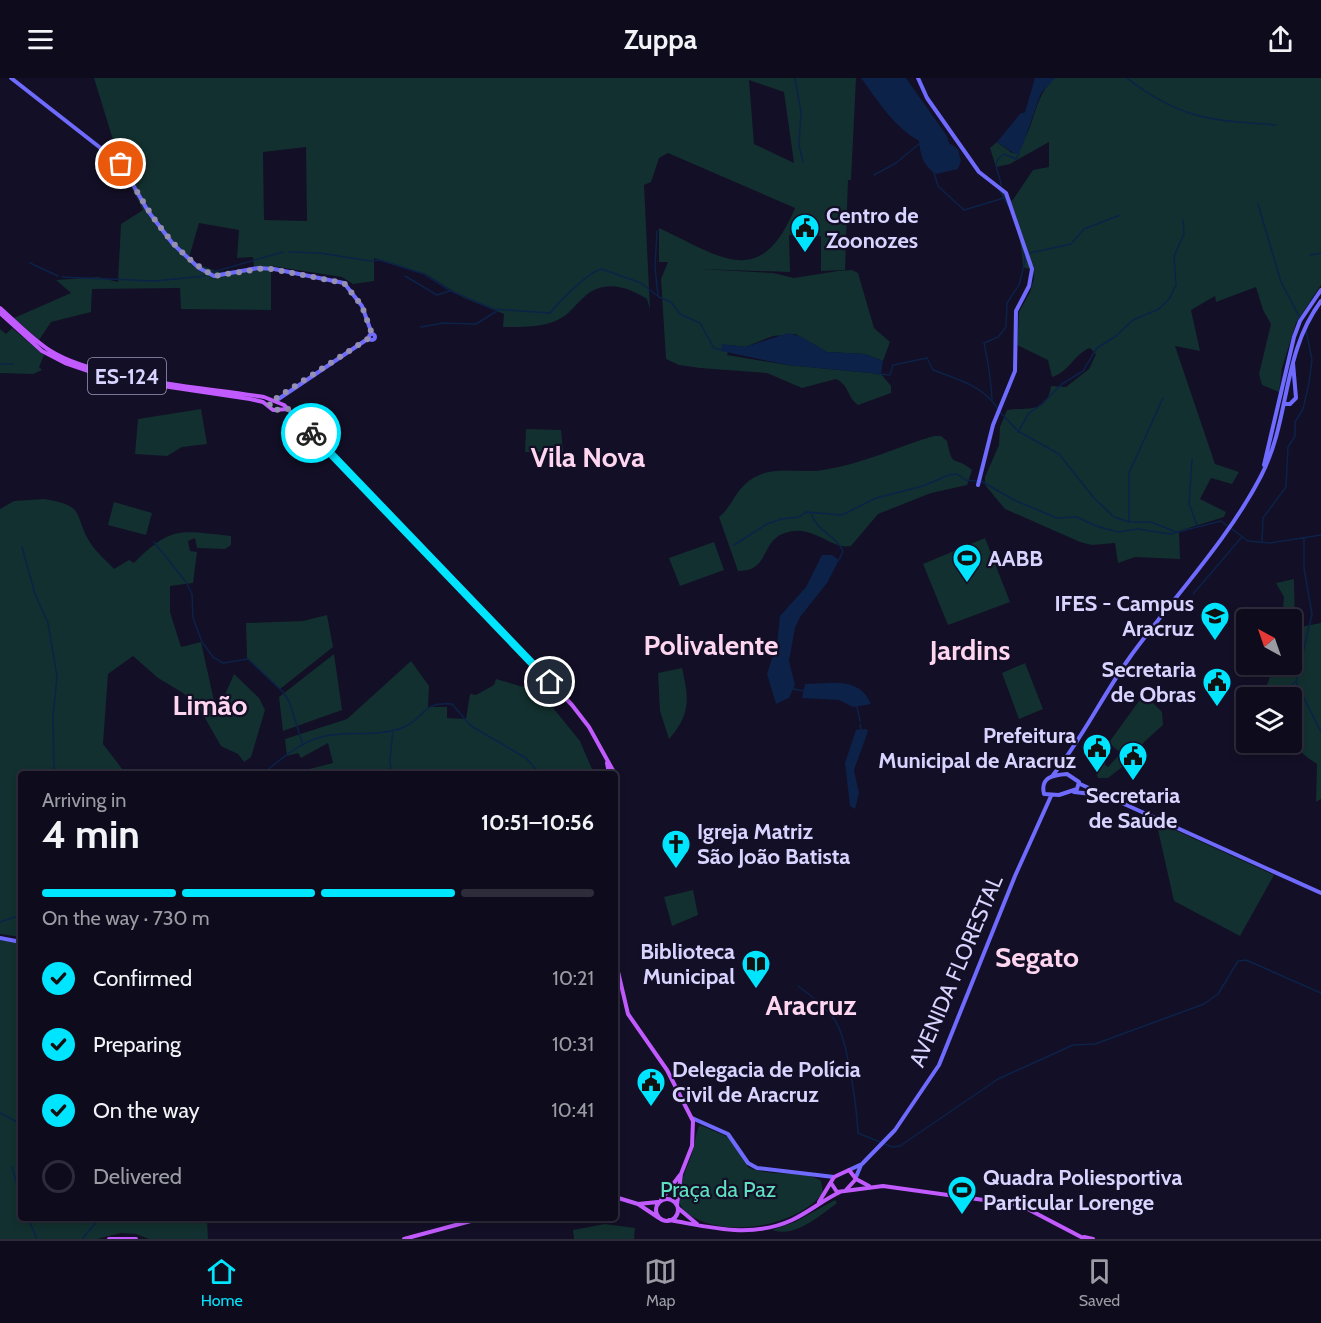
<!DOCTYPE html>
<meta charset="utf-8">
<style>
:root{--surface:#0e0b1c;--page:#1c1929;--text:#f1f3f6;--muted:#9b9ba3;--line:#2e2b3b;--accent:#00e5ff}
body{margin:0;font-family:Cabin,sans-serif;background:var(--page);color:var(--text);height:100vh;display:flex;flex-direction:column;font-size:22px;white-space:nowrap}
*{box-sizing:border-box;margin:0}
p{font-size:20px;color:var(--muted)}
.icon{flex:none;width:33px;height:33px;fill:none;stroke:currentColor;stroke-width:2;stroke-linecap:round;stroke-linejoin:round}
.map{position:relative;flex:1;overflow:hidden}
.panel{position:absolute;left:18px;top:693px;width:600px;height:450px;display:flex;flex-direction:column;background:var(--surface);border-radius:6px;box-shadow:0 3px 9px #0003,0 0 0 2px var(--line)}
.panel>*{flex:none}
.needle{width:39px;rotate:320deg}
.buttons{position:absolute;left:1236px;top:531px;display:grid;gap:12px}
.buttons a{display:grid;place-items:center;width:66px;height:66px;border-radius:6px;background:var(--surface);box-shadow:0 3px 9px #0003,0 0 0 2px var(--line);font-size:30px}
.pin{position:absolute;display:grid;place-items:center;width:51px;height:51px;color:#fff;margin:-26px;border:3px solid #fff;border-radius:50%;box-shadow:0 2px 6px #0007}
.courier{position:absolute;display:grid;place-items:center;width:60px;height:60px;margin:-30px;border:4px solid #00e5ff;border-radius:50%;background:#fff;color:#222;box-shadow:0 2px 8px #0007}
.overview em{font-style:normal;font-weight:700}
.overview div{display:flex;flex-direction:column-reverse}
.overview{display:flex;align-items:center;justify-content:space-between;height:102px;padding:0 24px}
h1{font-size:39px;font-weight:700;line-height:45px}
.bar{display:grid;grid-template-columns:repeat(4,1fr);gap:9px 6px;align-content:center;height:72px;padding:0 24px}
.bar i{height:8px;border-radius:4px;background:var(--line)}
.bar .on{background:var(--accent)}
.bar p{grid-column:span 4}
ol{padding:0 24px;list-style:none}
li{display:flex;align-items:center;gap:18px;height:66px}
li p{margin-inline-start:auto}
li .icon{padding:6px;border-radius:50%;background:var(--accent);color:#111;stroke-width:4}
li:last-child{color:var(--muted)}
li i{width:33px;height:33px;border:3px solid var(--line);border-radius:50%}
header{display:flex;justify-content:space-between;align-items:center;height:78px;padding:0 24px;background:var(--surface);font-size:27px;font-weight:700}
.menu{display:flex;justify-content:space-around;align-items:center;height:84px;border-top:2px solid var(--line);background:var(--surface);font-size:16px;color:var(--muted)}
.menu a{display:grid;justify-items:center;gap:3px}
.menu .on{color:var(--accent)}
.map>svg:first-child{display:block}
.green{fill:#12302f;fill-rule:evenodd}
.water{fill:#0c2248}
.lines{fill:none;stroke-linecap:round;stroke-linejoin:round}
.stream{stroke:#0c2248;stroke-width:1.5}
.secondary{stroke:#6f6bff;stroke-width:4}
.primary{stroke:#c25bff;stroke-width:4}
.done{stroke:#948fb3;stroke-width:6;stroke-dasharray:0 10.8}
.route{stroke:#00e5ff;stroke-width:8}
.labels{text-anchor:middle;dominant-baseline:central;stroke-width:4.5;stroke-linejoin:round;paint-order:stroke}
.shield{fill:#130f26;stroke:#9e99be;stroke-width:1.5}
.shield-label{font-size:21px;font-weight:bold;fill:#d9d4ff}
.poi-label{font-size:22px;font-weight:bold;fill:#d9d4ff;stroke:#130f26;text-anchor:start}
.street-label{font-size:22px;fill:#d9d4ff;stroke:#130f26}
.park-label{font-size:22px;fill:#5fe0c0;stroke:#130f26}
.district-label{font-size:28px;font-weight:bold;fill:#ffd6f0;stroke:#130f26}
</style>
<header><svg class="icon" aria-label="menu" viewBox="0 0 24 24"><path d="M4 6h16M4 12h16M4 18h16"/></svg>Zuppa<svg class="icon" aria-label="share" viewBox="0 0 24 24"><path d="M12 15V3M7 8l5-5 5 5M5 13v7h14v-7"/></svg></header>
<div class="map">
<svg width="1321" height="1161" viewBox="0 0 1321 1161">
<rect width="100%" height="100%" fill="#130f26"/>
<path class="green" d="M94,0H856L851,102H848L845,192L821,193V158L789,157L790,194L699,191L773,195L794,200L838,193L852,192L858,195L874,250L890,264L883,283L865,276L827,274L795,256L773,258L745,269L730,267L727,277L787,287L881,296L891,308V315L858,327C847,319 849,307 836,301L802,310L767,295L700,290L679,287L666,281L661,201L668,184H659V150C720,178 760,214 795,130L668,75L659,80L651,104L644,107L650,231L647,221C626,208 603,201 583,220C576,226 570,235 563,239C547,250 521,249 503,249L504,236L464,220L426,196L374,180V203L353,206L342,199L271,188V232L181,231L180,210L92,211L91,234L51,244L39,262L14,240L71,215L56,202L98,199L118,204L121,146L143,132L122,91ZM749,2L784,14L794,85L754,66ZM306,69L307,143L264,142L263,74ZM199,145L239,152L237,180L253,179L254,190L219,194L188,183Z
M1055,0H1321V207L1296,245L1282,290L1279,314L1262,307L1259,296L1271,246L1263,232L1256,209L1216,224L1215,218L1191,232L1200,273L1175,268L1215,386L1239,394L1232,406L1211,400L1200,421L1226,434L1224,439L1179,453L1180,481L1135,479L1118,485L1115,465L1092,467L1080,464L1005,431L985,407V399L999,367L1000,349L1007,332C1029,329 1047,336 1051,308L1066,309L1089,291L1096,276L1090,270C1075,275 1068,295 1052,299L1048,282L1017,267L1019,234L1030,214L1034,200L1033,192L1023,189C1022,168 1018,148 1009,128C1005,119 1001,119 999,109L1012,123L1033,92L1049,89V64L1010,86L996,89L990,70L997,64L1012,75C1036,60 1030,20 1055,0Z
M12,250L44,277L39,289L42,292L33,296L0,295V251L6,256Z
M201,331L207,366L182,369L167,378L135,376L138,341Z
M526,351L561,352L563,374H525Z
M934,358H941L947,363C953,393 954,376 972,392L967,407L931,415L878,436L851,468C830,472 813,445 785,455C760,463 770,494 738,493L719,439C734,427 735,410 755,399C777,387 800,396 823,392C862,386 897,369 934,358Z
M44,421C88,428 72,436 91,466C97,475 107,483 114,491L129,482L134,485C172,447 180,453 231,458V467L225,471L197,470L195,460L188,463L190,473L197,474L193,505L170,508V534L181,569L201,564L216,632L220,628L234,596L259,620L265,632L251,679L244,684L238,676L221,668L198,628L183,615L158,600L133,578L108,596L103,666L126,696H21V859L0,856V431L14,423Z
M114,424L152,435L146,457L108,447Z
M985,460L1010,524L948,547L923,486Z
M714,464L724,492L680,508L669,480Z
M1294,501L1295,550L1321,545V721L1316,724L1317,686C1283,664 1292,657 1292,620L1268,619L1266,610L1274,587L1292,586V542L1282,541L1284,519L1276,505Z
M327,537L333,569L280,611L247,580L246,545L303,543Z
M334,576L342,632L283,653L279,619Z
M411,583L429,608L428,629H447V640L466,641L470,616L476,617L494,607L496,601L534,612L549,625L580,663L594,696H487L482,691L468,696H290L333,685L328,665L301,680L298,675L287,678L285,661L347,641Z
M1025,585L1043,631L1019,641L1002,595Z
M682,590C689,621 691,636 669,661L660,633L658,595Z
M1148,620L1162,634L1163,647L1144,664L1135,679L1108,700H1098L1095,692L1103,673L1108,670L1105,687L1108,689L1121,675L1110,666V663L1139,623Z
M1164,747L1274,797L1240,858L1174,823L1158,752Z
M693,812L698,837L672,848L664,819Z
M0,862L21,865V1140H207L208,1161H149L136,1156L121,1155L97,1161H0Z
M700,1047L728,1059L748,1089C768,1100 805,1091 821,1103L823,1115C798,1147 733,1159 697,1141C690,1138 683,1134 680,1126C677,1112 685,1094 690,1081C694,1073 696,1051 700,1047Z
M835,1122L837,1125C819,1138 796,1160 772,1152L795,1144Z
M605,1146L635,1150L634,1161H574L573,1152Z"/>
<path class="water" d="M861,0H906L947,58L949,65L958,71L961,83L958,91L936,96C924,89 920,77 919,63C893,48 878,23 861,0Z
M1035,0H1055L1041,15L1022,69L1018,76H1015L997,64L1020,36L1025,34Z
M788,255L802,259L827,274L865,276L883,283L881,296L787,287L721,273L722,266L745,269Z
M822,477H832L839,482L827,505L800,539L795,550L789,583L795,607L789,620L776,626L767,596L777,566L780,538L806,509Z
M828,605C847,604 863,607 871,626L853,629L839,622L802,620L805,606Z
M865,651L868,652L867,656L854,692L859,715L855,731L850,728L845,685L856,652Z"/>
<g class="lines">
<path class="stream" d="M795,0L801,34L799,67L803,84
M1127,0C1180,42 1213,42 1276,47
M934,95L938,108L964,132L1004,120
M874,97L896,85L919,66
M1001,107C1000,94 989,86 1004,76L1016,81L1019,75
M1000,113L1009,129
M1258,126L1281,204L1300,240
M657,153L655,189L658,217
M289,174L320,175L370,183L380,182L424,196L451,213L493,231L550,235C558,225 590,192 602,191L641,205L659,219L671,224L680,236L700,245L714,270L721,272
M1030,175L1071,166L1084,151L1120,137
M1310,177L1321,175
M30,185L58,198
M213,194L283,174
M405,198L437,217L450,213
M62,199L155,203L205,198
M421,249L443,245L476,246L497,233
M0,286H13
M878,296L890,297L893,287L927,280L933,292C957,301 984,308 998,331
M992,321C991,302 988,284 984,265L998,259L1006,249L1007,225L1019,207L1025,183L1024,174
M999,333L1018,353L1059,376L1094,420L1114,439L1129,444H1151L1176,454
M1018,354L1029,335L1042,326L1062,306L1083,293L1097,270L1116,258L1133,242L1159,231L1169,221L1176,207L1174,178L1184,156L1183,142
M1192,381L1189,426L1197,447
M981,403L1014,422L1057,440L1077,439L1096,448L1118,454L1138,451L1170,456L1221,443L1248,463L1270,465L1321,457
M811,435C816,453 836,457 843,473L839,482
M1129,443V395L1163,320
M1304,460V490L1312,536L1296,604L1321,654
M154,464L186,504L192,516L193,540L202,564L213,579L223,585L248,581L282,613L289,623L303,667
M1262,464L1263,440L1286,409L1288,369L1295,358V344L1303,331L1309,305L1312,282L1306,252
M734,467L767,446L781,441L799,439L806,434L842,437L876,420L923,408L949,397L957,396L965,402L977,403
M22,469L35,516L48,545L57,599L53,638L54,696
M1193,516L1241,460
M793,611L805,613
M1278,620L1295,604
M857,629L860,643
M860,646L861,653
M262,696C279,683 300,664 321,659C347,652 379,660 404,649C428,638 420,624 452,626L471,648L526,680L540,696
M391,696L390,681L393,652
M0,844L21,837
M798,908C812,918 827,930 836,944C848,964 857,1031 858,1055L892,1069L900,1068L998,1001L1073,967L1095,966L1204,926L1218,916L1238,883L1246,882L1321,915
M0,1035L21,1046
M12,1089L21,1121
M28,1140L37,1161
M82,1161L100,1140
M629,1161H630"/>
<path class="secondary" d="M11,0L121,86L148,133L173,166L199,190L214,198L258,190L274,191L344,205L362,228L372,256
M918,0L927,20L979,94L1006,115L1032,191L1029,208L1016,233L1015,293L993,347L978,407
M369 259a3 3 0 1 1 6 0a3 3 0 1 1-6 0Z
M277,322L369,260
M1284,326H1290L1296,320L1293,285
M1264,387L1294,259L1300,243L1321,212
M1067,696L1079,704L1077,711L1059,717L1044,716C1040,699 1053,697 1067,696Z
M1053,697C1082,661 1103,617 1130,579C1173,520 1228,462 1261,398C1291,340 1281,277 1321,223
M1080,706L1321,815
M1074,714L1101,717
M0,860L21,864
M692,1040L728,1056L748,1085L757,1090L834,1099
M849,1092L862,1086L895,1052L939,987L1015,798L1051,718
M856,1099L861,1087"/>
<path class="primary" d="M0,230C16,244 31,260 49,272C97,303 205,309 264,319L284,327L572,627L589,649L615,696
M0,235L42,273L65,285L109,300L250,321L263,324L273,332L288,331
M607,685L609,696
M615,881L628,936L667,992L693,1043L692,1068L681,1096L677,1127
M856,1101L869,1108
M831,1105L837,1114L883,1108L1020,1127L1085,1161
M615,1119L638,1126L659,1140
M656 1132a11 11 0 1 1 22 0a11 11 0 1 1-22 0Z
M661,1122L680,1097
M819,1124L834,1099L849,1092L856,1101L846,1112
M638,1126L658,1124
M678,1130L697,1146
M669,1142C710,1149 751,1161 792,1142C809,1134 823,1122 840,1114
M1084,1159L1093,1161
M109,1161H136
M404,1161L482,1140"/>
</g>
<g class="lines">
<path class="done" d="M121,86C146,129 169,173 214,198L266,190L344,205L362,228L372,256L369,260L269,325L273,332L288,331L311,355"/>
<path class="route" d="M311,355L550,604"/>
</g>
<defs>
<g id="civic-pin" transform="scale(1.5)"><path d="M0 17L-7.5 6A9.5 9.5 0 1 1 7.5 6Z" fill="#00e5ff" stroke="#130f26"/><path d="M-.6-6.5H3V-4.5H.6V-3L4-1V1h2V6H-6V1h2V-1L-.6-3ZM-1.2 2.5V6h2.4V2.5Z" fill="#111"/></g>
<g id="stadium-pin" transform="scale(1.5)"><path d="M0 17L-7.5 6A9.5 9.5 0 1 1 7.5 6Z" fill="#00e5ff" stroke="#130f26"/><path d="M0-5a6.5 5 0 1 0 0 10a6.5 5 0 1 0 0-10ZM-3.5-1.8h7v3.6h-7Z" fill="#111"/></g>
<g id="university-pin" transform="scale(1.5)"><path d="M0 17L-7.5 6A9.5 9.5 0 1 1 7.5 6Z" fill="#00e5ff" stroke="#130f26"/><path d="M0-5L7-2L0 1L-7-2ZM-4 1L0 2.5L4 1V4Q0 6-4 4Z" fill="#111"/></g>
<g id="church-pin" transform="scale(1.5)"><path d="M0 17L-7.5 6A9.5 9.5 0 1 1 7.5 6Z" fill="#00e5ff" stroke="#130f26"/><path d="M-1.2-6h2.4v3.5h3.3v2.4h-3.3V6h-2.4V-.1h-3.3v-2.4h3.3Z" fill="#111"/></g>
<g id="library-pin" transform="scale(1.5)"><path d="M0 17L-7.5 6A9.5 9.5 0 1 1 7.5 6Z" fill="#00e5ff" stroke="#130f26"/><path d="M-6-4Q-3-5.5-.7-3.5V5Q-3 3-6 4ZM6-4Q3-5.5 .7-3.5V5Q3 3 6 4Z" fill="#111"/></g>
</defs>
<g fill-rule="evenodd">
<use href="#civic-pin" x="805" y="150"/>
<use href="#stadium-pin" x="967" y="480"/>
<use href="#university-pin" x="1215" y="538"/>
<use href="#civic-pin" x="1217" y="604"/>
<use href="#civic-pin" x="1097" y="670"/>
<use href="#civic-pin" x="1133" y="678"/>
<use href="#church-pin" x="676" y="766"/>
<use href="#library-pin" x="756" y="886"/>
<use href="#civic-pin" x="651" y="1004"/>
<use href="#stadium-pin" x="962" y="1112"/>
</g>
<g class="labels">
<rect class="shield" x="88" y="280" width="78" height="36" rx="4.5"/>
<g class="shield-label">
<text x="127" y="298">ES-124</text>
</g>
<g class="poi-label">
<text x="826" y="137">Centro de<tspan x="826" dy="25">Zoonozes</tspan></text>
<text x="988" y="480">AABB</text>
<text x="1194" y="525" text-anchor="end">IFES - Campus<tspan x="1194" dy="25">Aracruz</tspan></text>
<text x="1196" y="591" text-anchor="end">Secretaria<tspan x="1196" dy="25">de Obras</tspan></text>
<text x="1076" y="657" text-anchor="end">Prefeitura<tspan x="1076" dy="25">Municipal de Aracruz</tspan></text>
<text x="1133" y="717" text-anchor="middle">Secretaria<tspan x="1133" dy="25">de Saúde</tspan></text>
<text x="697" y="753">Igreja Matriz<tspan x="697" dy="25">São João Batista</tspan></text>
<text x="735" y="873" text-anchor="end">Biblioteca<tspan x="735" dy="25">Municipal</tspan></text>
<text x="672" y="991">Delegacia de Polícia<tspan x="672" dy="25">Civil de Aracruz</tspan></text>
<text x="983" y="1099">Quadra Poliesportiva<tspan x="983" dy="25">Particular Lorenge</tspan></text>
</g>
<g class="street-label">
<text transform="translate(956 893) rotate(-67)">AVENIDA FLORESTAL</text>
</g>
<g class="park-label">
<text x="718" y="1111">Praça da Paz</text>
</g>
<g class="district-label">
<text x="588" y="379">Vila Nova</text>
<text x="711" y="567">Polivalente</text>
<text x="970" y="572">Jardins</text>
<text x="210" y="627">Limão</text>
<text x="1037" y="879">Segato</text>
<text x="811" y="927">Aracruz</text>
</g>
</g>
</svg>
<div class="buttons">
<a><svg class="needle" viewBox="-14 -14 28 28"><path d="M0-13l5 13h-10z" fill="#e53935"/><path d="M0 13l5-13h-10z" fill="#9b9ba3"/></svg></a>
<a><svg class="icon" aria-label="layers" viewBox="0 0 24 24"><path d="M12 4l9 5-9 5-9-5zM3 14l9 5 9-5"/></svg></a>
</div>
<div class="pin" style="left:121px;top:86px;background:#ea580c"><svg class="icon" aria-label="bag" viewBox="0 0 24 24"><path d="M5 8h14l-1 12H6zM9 8a3 3 0 0 1 6 0"/></svg></div>
<div class="pin" style="left:550px;top:604px;background:#1f2937"><svg class="icon" aria-label="home" viewBox="0 0 24 24"><path d="M3 11l9-7 9 7M6 9v11h12V9"/></svg></div>
<div class="courier" style="left:311px;top:355px"><svg class="icon" aria-label="bike" viewBox="0 0 24 24"><circle cx="6" cy="16" r="4"/><circle cx="18" cy="16" r="4"/><path d="M6 16l4-8h5l3 8M10 8l3 8H6M13 5h3"/></svg></div>
<section class="panel">
<div class="overview"><div><h1>4 min</h1><p>Arriving in</p></div><em>10:51–10:56</em></div>
<div class="bar"><i class="on"></i><i class="on"></i><i class="on"></i><i></i><p>On the way · 730 m</p></div>
<ol>
<li><svg class="icon" aria-label="check" viewBox="0 0 24 24"><path d="M5 12l5 5 9-10"/></svg>Confirmed<p>10:21</p></li>
<li><svg class="icon" aria-label="check" viewBox="0 0 24 24"><path d="M5 12l5 5 9-10"/></svg>Preparing<p>10:31</p></li>
<li><svg class="icon" aria-label="check" viewBox="0 0 24 24"><path d="M5 12l5 5 9-10"/></svg>On the way<p>10:41</p></li>
<li><i></i>Delivered</li>
</ol>
</section>
</div>
<nav class="menu">
<a class="on"><svg class="icon" aria-label="home" viewBox="0 0 24 24"><path d="M3 11l9-7 9 7M6 9v11h12V9"/></svg>Home</a>
<a><svg class="icon" aria-label="map" viewBox="0 0 24 24"><path d="M3 6l6-2 6 2 6-2v14l-6 2-6-2-6 2zM9 4v14M15 6v14"/></svg>Map</a>
<a><svg class="icon" aria-label="saved" viewBox="0 0 24 24"><path d="M7 4h10v16l-5-4-5 4z"/></svg>Saved</a>
</nav>
